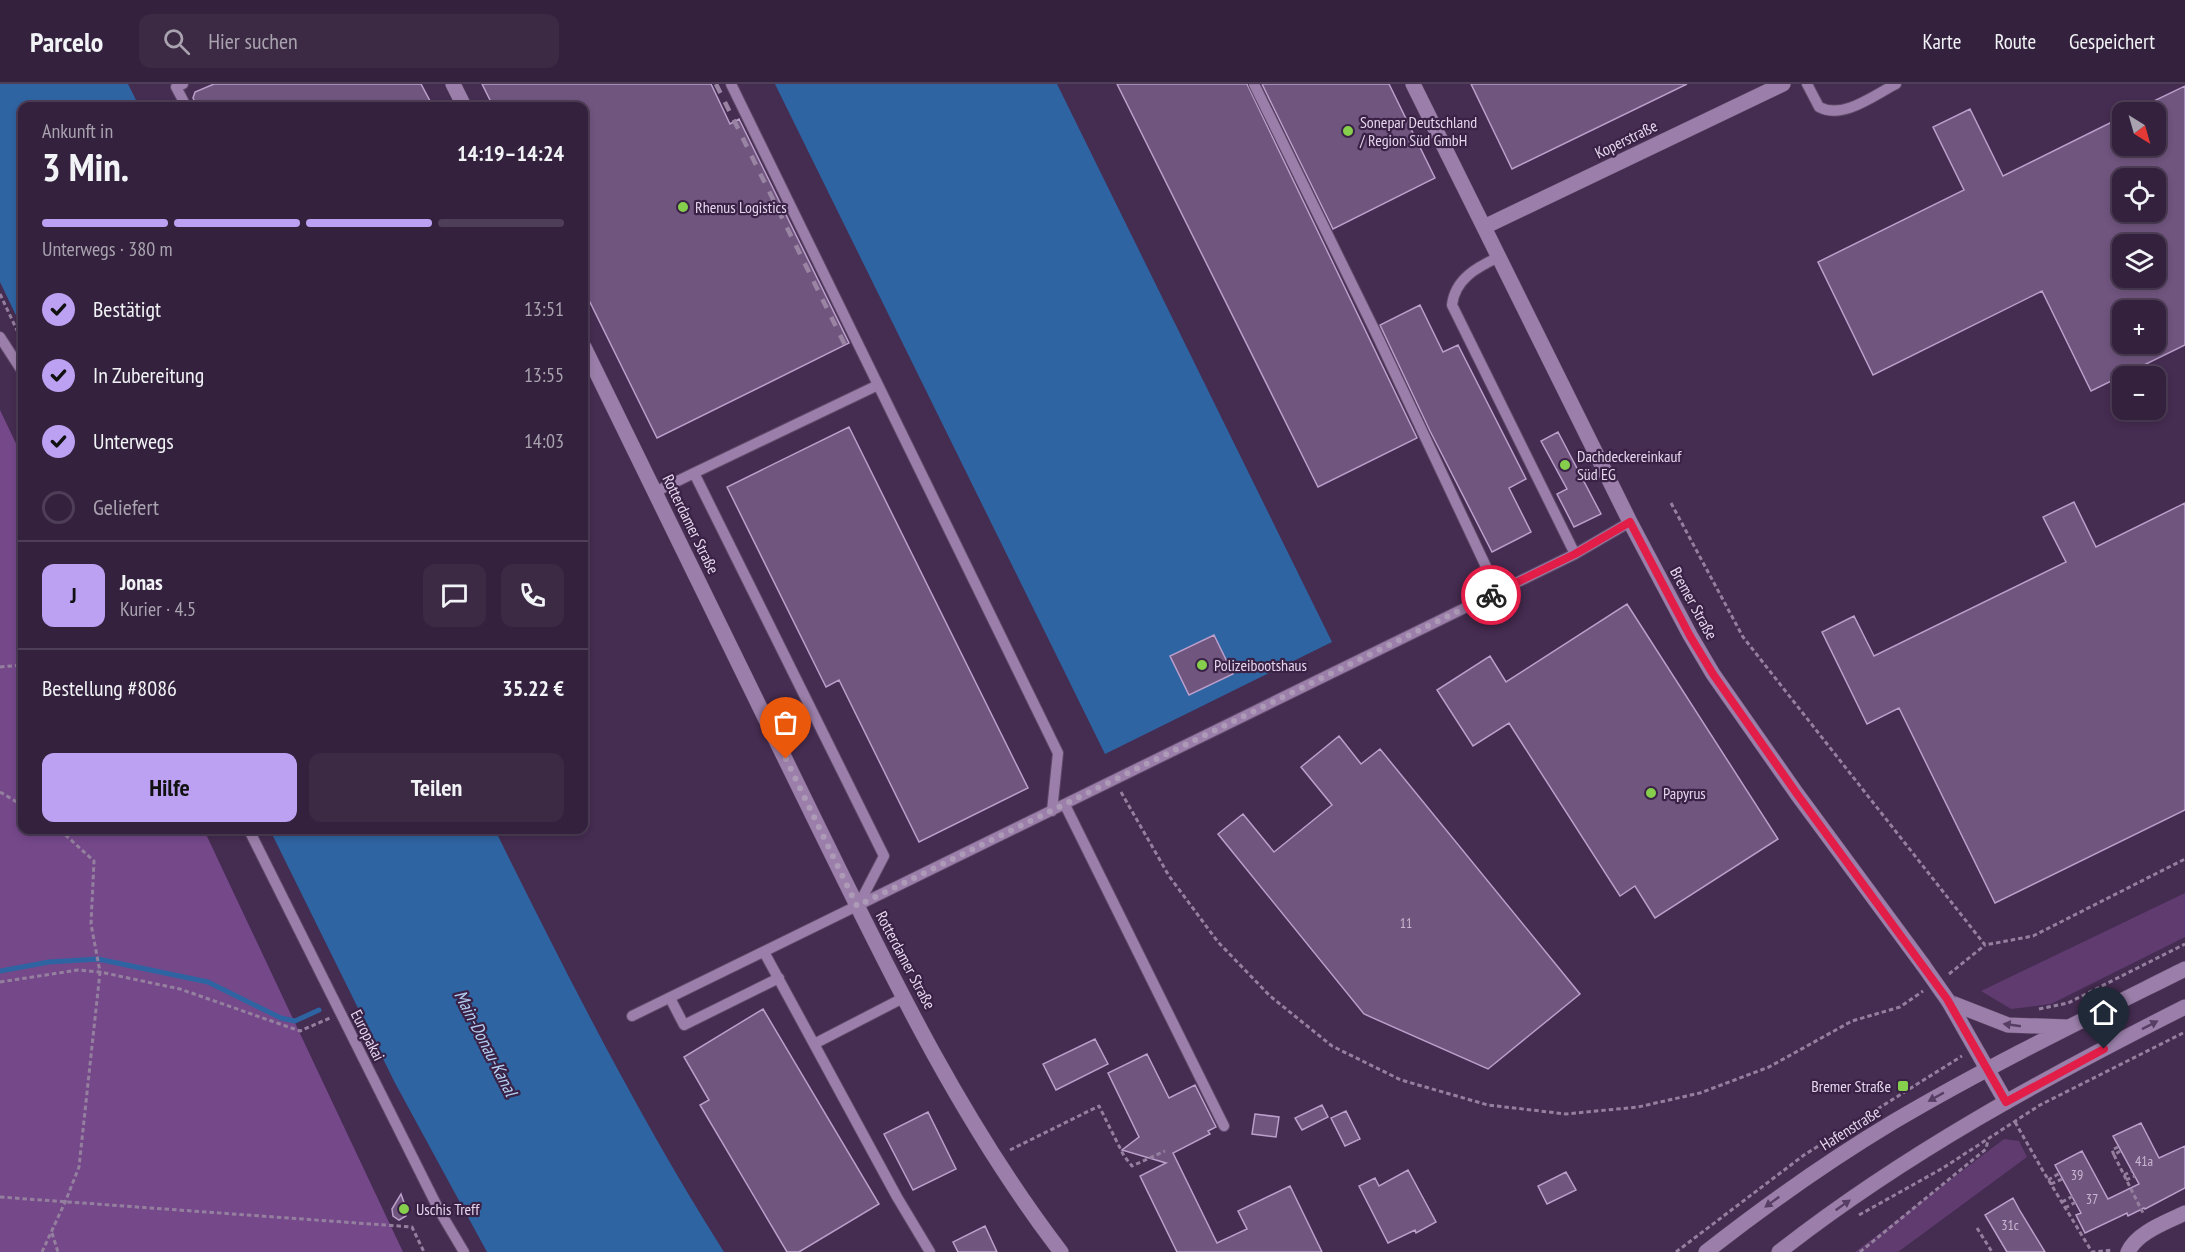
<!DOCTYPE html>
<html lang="de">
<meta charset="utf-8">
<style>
:root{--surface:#34213d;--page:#3c2944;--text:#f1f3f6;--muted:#a9a3b0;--line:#4e3e57;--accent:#bca0f2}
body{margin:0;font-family:"PT Sans Narrow",sans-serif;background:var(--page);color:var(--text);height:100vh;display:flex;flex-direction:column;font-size:22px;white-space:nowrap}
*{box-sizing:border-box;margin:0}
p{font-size:20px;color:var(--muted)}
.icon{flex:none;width:33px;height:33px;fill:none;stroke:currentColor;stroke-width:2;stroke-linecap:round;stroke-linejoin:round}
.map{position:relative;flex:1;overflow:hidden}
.details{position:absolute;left:18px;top:18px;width:570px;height:732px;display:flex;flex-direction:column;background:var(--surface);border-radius:12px;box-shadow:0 3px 9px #0003,0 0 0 2px var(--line)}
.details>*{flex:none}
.needle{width:39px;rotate:143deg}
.controls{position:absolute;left:2112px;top:18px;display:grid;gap:12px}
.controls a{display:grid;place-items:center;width:54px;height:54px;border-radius:12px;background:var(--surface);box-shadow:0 3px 9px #0003,0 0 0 2px var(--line);font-size:30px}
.pin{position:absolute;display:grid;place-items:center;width:51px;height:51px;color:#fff;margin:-62px -26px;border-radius:50% 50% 50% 0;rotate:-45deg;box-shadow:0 0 6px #0007}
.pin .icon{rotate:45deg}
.courier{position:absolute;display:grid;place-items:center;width:60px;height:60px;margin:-30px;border:4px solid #e11d48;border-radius:50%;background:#fff;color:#222;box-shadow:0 2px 8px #0007}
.summary em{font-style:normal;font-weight:700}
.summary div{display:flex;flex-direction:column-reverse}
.summary{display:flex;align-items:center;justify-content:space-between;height:102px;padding:0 24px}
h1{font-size:39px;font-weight:700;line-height:45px}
.bar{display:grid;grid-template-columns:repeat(4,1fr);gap:9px 6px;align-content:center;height:72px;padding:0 24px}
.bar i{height:8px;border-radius:4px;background:var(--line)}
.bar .current{background:var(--accent)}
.bar p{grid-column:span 4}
.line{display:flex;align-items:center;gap:15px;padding:0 24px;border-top:2px solid var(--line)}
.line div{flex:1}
.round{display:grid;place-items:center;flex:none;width:63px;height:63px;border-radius:12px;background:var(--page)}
ol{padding:0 24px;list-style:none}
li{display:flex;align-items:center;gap:18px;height:66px}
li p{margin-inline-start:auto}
li .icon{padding:6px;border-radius:50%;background:var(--accent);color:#111;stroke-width:4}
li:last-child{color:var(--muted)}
li i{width:33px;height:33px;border:3px solid var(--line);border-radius:50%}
.primary-button{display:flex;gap:12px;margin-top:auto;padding:12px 24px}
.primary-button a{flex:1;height:69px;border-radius:12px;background:var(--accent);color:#111;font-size:24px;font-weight:700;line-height:69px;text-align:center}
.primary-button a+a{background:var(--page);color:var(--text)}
header{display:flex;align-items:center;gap:36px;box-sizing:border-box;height:84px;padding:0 30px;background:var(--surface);border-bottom:2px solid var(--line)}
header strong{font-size:28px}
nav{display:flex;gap:33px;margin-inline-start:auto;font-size:21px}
.search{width:420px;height:54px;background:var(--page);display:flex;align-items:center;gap:15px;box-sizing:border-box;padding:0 21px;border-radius:12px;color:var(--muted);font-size:22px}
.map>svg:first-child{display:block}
.green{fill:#5f3b70}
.forest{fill:#75488a}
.water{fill:#2f64a2}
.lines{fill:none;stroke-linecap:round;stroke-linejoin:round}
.stream{stroke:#2f64a2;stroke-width:5}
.building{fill:#70557e;stroke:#bb9fcb;stroke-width:1.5;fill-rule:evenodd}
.service-casing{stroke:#5f4a69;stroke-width:12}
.minor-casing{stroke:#5f4a69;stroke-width:16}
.secondary-casing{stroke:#5f4a69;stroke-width:16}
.path{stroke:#94809e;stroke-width:3;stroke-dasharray:4.5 3;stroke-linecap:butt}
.service{stroke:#9b7faa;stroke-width:10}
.minor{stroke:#9b7faa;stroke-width:15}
.secondary{stroke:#9b7faa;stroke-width:15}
.rail{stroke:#9985a3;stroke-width:4.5;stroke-dasharray:10 10;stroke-linecap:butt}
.minor-bridge-casing{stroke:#5f4a69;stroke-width:16;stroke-linecap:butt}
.minor-bridge{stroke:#9b7faa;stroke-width:15}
.oneway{fill:#573e64}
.done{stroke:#ad9ab6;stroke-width:6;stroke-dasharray:0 10.8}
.route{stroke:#e11d48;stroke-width:8}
.poi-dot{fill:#85cf4c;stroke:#3a2246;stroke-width:2}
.labels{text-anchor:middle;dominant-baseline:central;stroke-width:4.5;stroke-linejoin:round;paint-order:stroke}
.number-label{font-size:14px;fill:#c8b6d1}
.poi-label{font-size:16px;fill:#e5d6ed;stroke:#3a2246;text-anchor:start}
.street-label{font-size:16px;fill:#e5d6ed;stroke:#3a2246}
.water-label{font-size:18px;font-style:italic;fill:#b4d0f3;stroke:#3a2246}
</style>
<header>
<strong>Parcelo</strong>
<div class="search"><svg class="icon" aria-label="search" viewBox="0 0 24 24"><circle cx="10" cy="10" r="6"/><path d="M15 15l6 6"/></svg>Hier suchen</div>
<nav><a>Karte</a><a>Route</a><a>Gespeichert</a></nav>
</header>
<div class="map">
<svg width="2185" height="1168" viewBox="0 0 2185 1168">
<rect width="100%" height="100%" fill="#452c51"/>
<path class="green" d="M2185,809V853L2051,920L2011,925L1981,907Z
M2004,1055L2019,1057L2027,1073L1898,1168H1855Z"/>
<path class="forest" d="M0,326L22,372V746H204L403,1168H0Z"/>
<path class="water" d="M0,0H128L139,22H22V244L0,198Z
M775,0H1057L1332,558L1105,670Z
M270,746H495C566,889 638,1032 724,1168H487L395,999Z"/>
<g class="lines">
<path class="stream" d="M0,887L49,878L98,875L208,898L281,934L295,937L319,926"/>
</g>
<path class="building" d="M214,0H421L430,17L420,22H197L193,14L195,8Z
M482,0H711L730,40L739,35L849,259L657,354L584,206V22H493Z
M1117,0H1247L1417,354L1318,403Z
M1262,0H1389L1435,94L1333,145Z
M1471,0H1687L1512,85Z
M2185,2V261L2091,307L2042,207L1873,291L1818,178L1964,106L1933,43L1970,25L2003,92L2122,33V62H2156V28H2131ZM2122,94H2156V128H2122ZM2122,160H2156V194H2122ZM2122,226H2156V260H2122Z
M1420,221L1443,268L1458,261L1526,395L1509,404L1531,448L1492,468L1430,347L1380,241Z
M849,343L1028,704L919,758L839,596L826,603L727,403Z
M1558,348L1601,430L1574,443L1557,410L1567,405L1541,357Z
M2074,418L2096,463L2185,419V726L1995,819L1899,624L1867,640L1822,548L1854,532L1874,572L2066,478L2043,433Z
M1627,520L1778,755L1655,834L1635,802L1620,812L1509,639L1473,662L1437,606L1490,572L1506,598Z
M1214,551L1233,590L1189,611L1170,572Z
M1339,652L1361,680L1380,665L1580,910L1488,985L1364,930L1218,750L1243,730L1274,768L1332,721L1301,683Z
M763,925L879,1120L799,1168H787L700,1021L709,1016L684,973Z
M1095,955L1108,980L1056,1006L1043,980Z
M1147,970L1169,1014L1195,1001L1216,1043L1208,1047L1210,1050L1173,1069L1217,1159L1247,1145L1238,1127L1290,1102L1322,1168H1177L1140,1092L1166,1079L1122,1066L1139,1053L1108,989Z
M1322,1021L1328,1033L1302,1046L1295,1034Z
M1346,1027L1360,1055L1345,1062L1331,1034Z
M928,1028L956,1085L913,1106L884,1050Z
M1255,1030L1279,1033L1276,1053L1252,1050Z
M2141,1039L2159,1074L2185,1062V1104L2145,1125L2144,1124L2128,1132L2127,1129L2085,1149L2076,1131L2081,1129L2055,1081L2082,1067L2108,1115L2139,1100L2113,1052Z
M1408,1086L1436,1138L1416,1149L1415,1146L1388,1159L1359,1102L1375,1094L1379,1102Z
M1566,1088L1576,1106L1547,1120L1538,1102Z
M401,1110L407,1127L406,1132L399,1136L393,1132L392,1125Z
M2013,1114L2020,1127L2045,1168H2007L1985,1131Z
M985,1142L997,1168H958L953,1158Z"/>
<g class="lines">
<g class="service-casing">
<path id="service" d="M183,0L176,3L186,22
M731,0L1058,669L1052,727
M1254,0L1375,247L1498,508
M1807,0L1819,23C1843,36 1874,11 1896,0
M1499,173C1477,183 1455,195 1452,221L1575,470
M0,253L22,287
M694,389L878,301
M655,408L694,389L884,772L858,822
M1065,721L1224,1042
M249,746L439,1126L464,1168
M764,868L814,960
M905,913L814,960L897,1113L930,1168
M670,914L684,941L779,894
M632,932L1575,470L1630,438"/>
</g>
<g class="minor-casing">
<path id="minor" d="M453,0L464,22
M1413,0L1630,438L1690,551L1713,590L1797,710L1923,881
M1484,143L1783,0
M584,263C660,419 736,574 812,730C886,881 959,1035 1061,1168
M1949,918L2006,1018
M2128,1168C2137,1148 2167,1138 2185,1129"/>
</g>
<g class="secondary-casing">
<path id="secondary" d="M1949,918L2008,941L2067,943
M1706,1168C1766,1121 1828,1077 1893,1038C1988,982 2087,934 2185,885
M1779,1168C1904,1070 2044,994 2185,923"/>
</g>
<path class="path" d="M0,210L22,257
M1671,419L1743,553L1985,861L2033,852L2185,775
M0,583L22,581
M0,708L22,721
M1121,708L1169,792L1218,858L1270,912L1332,962L1401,996L1488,1021L1566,1030L1638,1023L1700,1009L1769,983L1852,937L1900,923L1923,907
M1949,890L1985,861
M0,898L78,886L100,888L180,905L300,947L330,934
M2039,925L2068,919L2185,860
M2015,1038L2043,1087L2092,1168L2113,1166
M2118,1063L2112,1066L2114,1071L2120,1067
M1010,1066L1099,1022L1124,1072L1132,1082L1165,1067
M2114,1071L2144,1131
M2124,1091L2132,1087
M2048,1096L2060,1089
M2126,1096L2135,1092
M2051,1100L2062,1095
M0,1113L412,1143L424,1168
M2062,1118L2073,1112
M2065,1124L2076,1118
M1859,1131L1943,1084L2040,1021L2185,948
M1977,1144L1992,1168
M52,1149L58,1168
M42,1168L66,1116L79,1083L100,888L91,840L94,777L60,746
M1676,1168L1804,1071L1962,972
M1860,1168L1986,1065L1988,1056"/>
<use href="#service" class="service"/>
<use href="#minor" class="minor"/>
<use href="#secondary" class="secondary"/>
<path class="rail" d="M716,0L848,267"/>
<g class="minor-bridge-casing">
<path id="minor-bridge" d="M1923,881L1949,918"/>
</g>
<use href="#minor-bridge" class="minor-bridge"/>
</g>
<defs><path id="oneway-solid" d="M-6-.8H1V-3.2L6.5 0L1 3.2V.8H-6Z" transform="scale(1.5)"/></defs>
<g class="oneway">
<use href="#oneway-solid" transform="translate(2012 941) rotate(-172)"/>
<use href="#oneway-solid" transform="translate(2150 941) rotate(-27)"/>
<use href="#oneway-solid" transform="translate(1936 1013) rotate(151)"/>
<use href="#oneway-solid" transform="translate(1772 1118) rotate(144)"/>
<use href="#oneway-solid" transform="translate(1843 1121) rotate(-35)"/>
</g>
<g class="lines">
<path class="done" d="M786,675L857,822L1491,511"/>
<path class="route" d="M1491,511L1575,470L1630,438L1690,552L1713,590L1797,710L1947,915L2006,1018L2104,965"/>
</g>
<g class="poi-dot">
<circle cx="1348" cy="47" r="6"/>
<circle cx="683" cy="123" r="6"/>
<circle cx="1565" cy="381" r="6"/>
<circle cx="1202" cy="581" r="6"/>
<circle cx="1651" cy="709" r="6"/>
<rect x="1897" y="996" width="12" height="12" rx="3"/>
<circle cx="404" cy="1125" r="6"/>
</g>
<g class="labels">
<g class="number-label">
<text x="1406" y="839">11</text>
<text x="2144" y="1077">41a</text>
<text x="2077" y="1091">39</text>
<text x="2092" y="1115">37</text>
<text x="2010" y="1141">31c</text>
</g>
<g class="poi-label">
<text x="1360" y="38">Sonepar Deutschland<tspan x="1360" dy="18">/ Region Süd GmbH</tspan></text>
<text x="695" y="123">Rhenus Logistics</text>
<text x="1577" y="372">Dachdeckereinkauf<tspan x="1577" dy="18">Süd EG</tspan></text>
<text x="1214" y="581">Polizeibootshaus</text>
<text x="1663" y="709">Papyrus</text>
<text x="1891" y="1002" text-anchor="end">Bremer Straße</text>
<text x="416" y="1125">Uschis Treff</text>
</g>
<g class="street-label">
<text transform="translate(1626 55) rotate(-26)">Koperstraße</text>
<text transform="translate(691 440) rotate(64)">Rotterdamer Straße</text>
<text transform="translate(1694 519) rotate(61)">Bremer Straße</text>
<text transform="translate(906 876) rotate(62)">Rotterdamer Straße</text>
<text transform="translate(368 951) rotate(63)">Europakai</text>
<text transform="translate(1850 1044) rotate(-32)">Hafenstraße</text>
</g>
<g class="water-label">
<text transform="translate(486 959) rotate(63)">Main-Donau-Kanal</text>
</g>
</g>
</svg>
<div class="controls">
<a><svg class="needle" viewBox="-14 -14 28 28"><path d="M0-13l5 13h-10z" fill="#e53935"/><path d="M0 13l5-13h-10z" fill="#a9a3b0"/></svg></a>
<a><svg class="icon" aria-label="locate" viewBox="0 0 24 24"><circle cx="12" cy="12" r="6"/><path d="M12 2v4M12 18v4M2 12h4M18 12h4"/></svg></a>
<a><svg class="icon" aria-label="layers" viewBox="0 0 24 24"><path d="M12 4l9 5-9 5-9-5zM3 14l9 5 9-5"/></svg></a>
<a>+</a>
<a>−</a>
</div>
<div class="pin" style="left:786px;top:675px;background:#ea580c"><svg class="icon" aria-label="bag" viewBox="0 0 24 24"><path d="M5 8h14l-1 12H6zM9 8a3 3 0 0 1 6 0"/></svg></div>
<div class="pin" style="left:2104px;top:965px;background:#1f2937"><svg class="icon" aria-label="home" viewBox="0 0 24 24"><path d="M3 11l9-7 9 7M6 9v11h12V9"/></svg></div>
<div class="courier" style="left:1491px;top:511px"><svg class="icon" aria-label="bike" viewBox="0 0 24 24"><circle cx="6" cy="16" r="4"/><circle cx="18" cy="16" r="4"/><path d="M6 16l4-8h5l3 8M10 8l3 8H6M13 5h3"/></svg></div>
<section class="details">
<div class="summary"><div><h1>3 Min.</h1><p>Ankunft in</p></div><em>14:19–14:24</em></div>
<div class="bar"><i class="current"></i><i class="current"></i><i class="current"></i><i></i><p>Unterwegs · 380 m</p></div>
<ol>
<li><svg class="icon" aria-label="check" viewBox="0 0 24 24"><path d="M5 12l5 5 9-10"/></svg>Bestätigt<p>13:51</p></li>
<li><svg class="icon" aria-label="check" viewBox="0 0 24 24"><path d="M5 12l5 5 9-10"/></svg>In Zubereitung<p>13:55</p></li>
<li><svg class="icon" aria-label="check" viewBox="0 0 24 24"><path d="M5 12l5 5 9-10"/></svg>Unterwegs<p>14:03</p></li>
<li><i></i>Geliefert</li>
</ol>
<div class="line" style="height:108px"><b class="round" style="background:var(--accent);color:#111">J</b><div><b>Jonas</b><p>Kurier · 4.5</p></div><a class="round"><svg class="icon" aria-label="chat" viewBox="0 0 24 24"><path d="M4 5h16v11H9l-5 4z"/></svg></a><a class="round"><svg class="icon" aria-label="phone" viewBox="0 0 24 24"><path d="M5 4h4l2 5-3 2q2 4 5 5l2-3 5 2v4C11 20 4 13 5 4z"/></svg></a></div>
<div class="line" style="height:78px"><div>Bestellung #8086</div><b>35.22 €</b></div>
<div class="primary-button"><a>Hilfe</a><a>Teilen</a></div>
</section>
</div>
